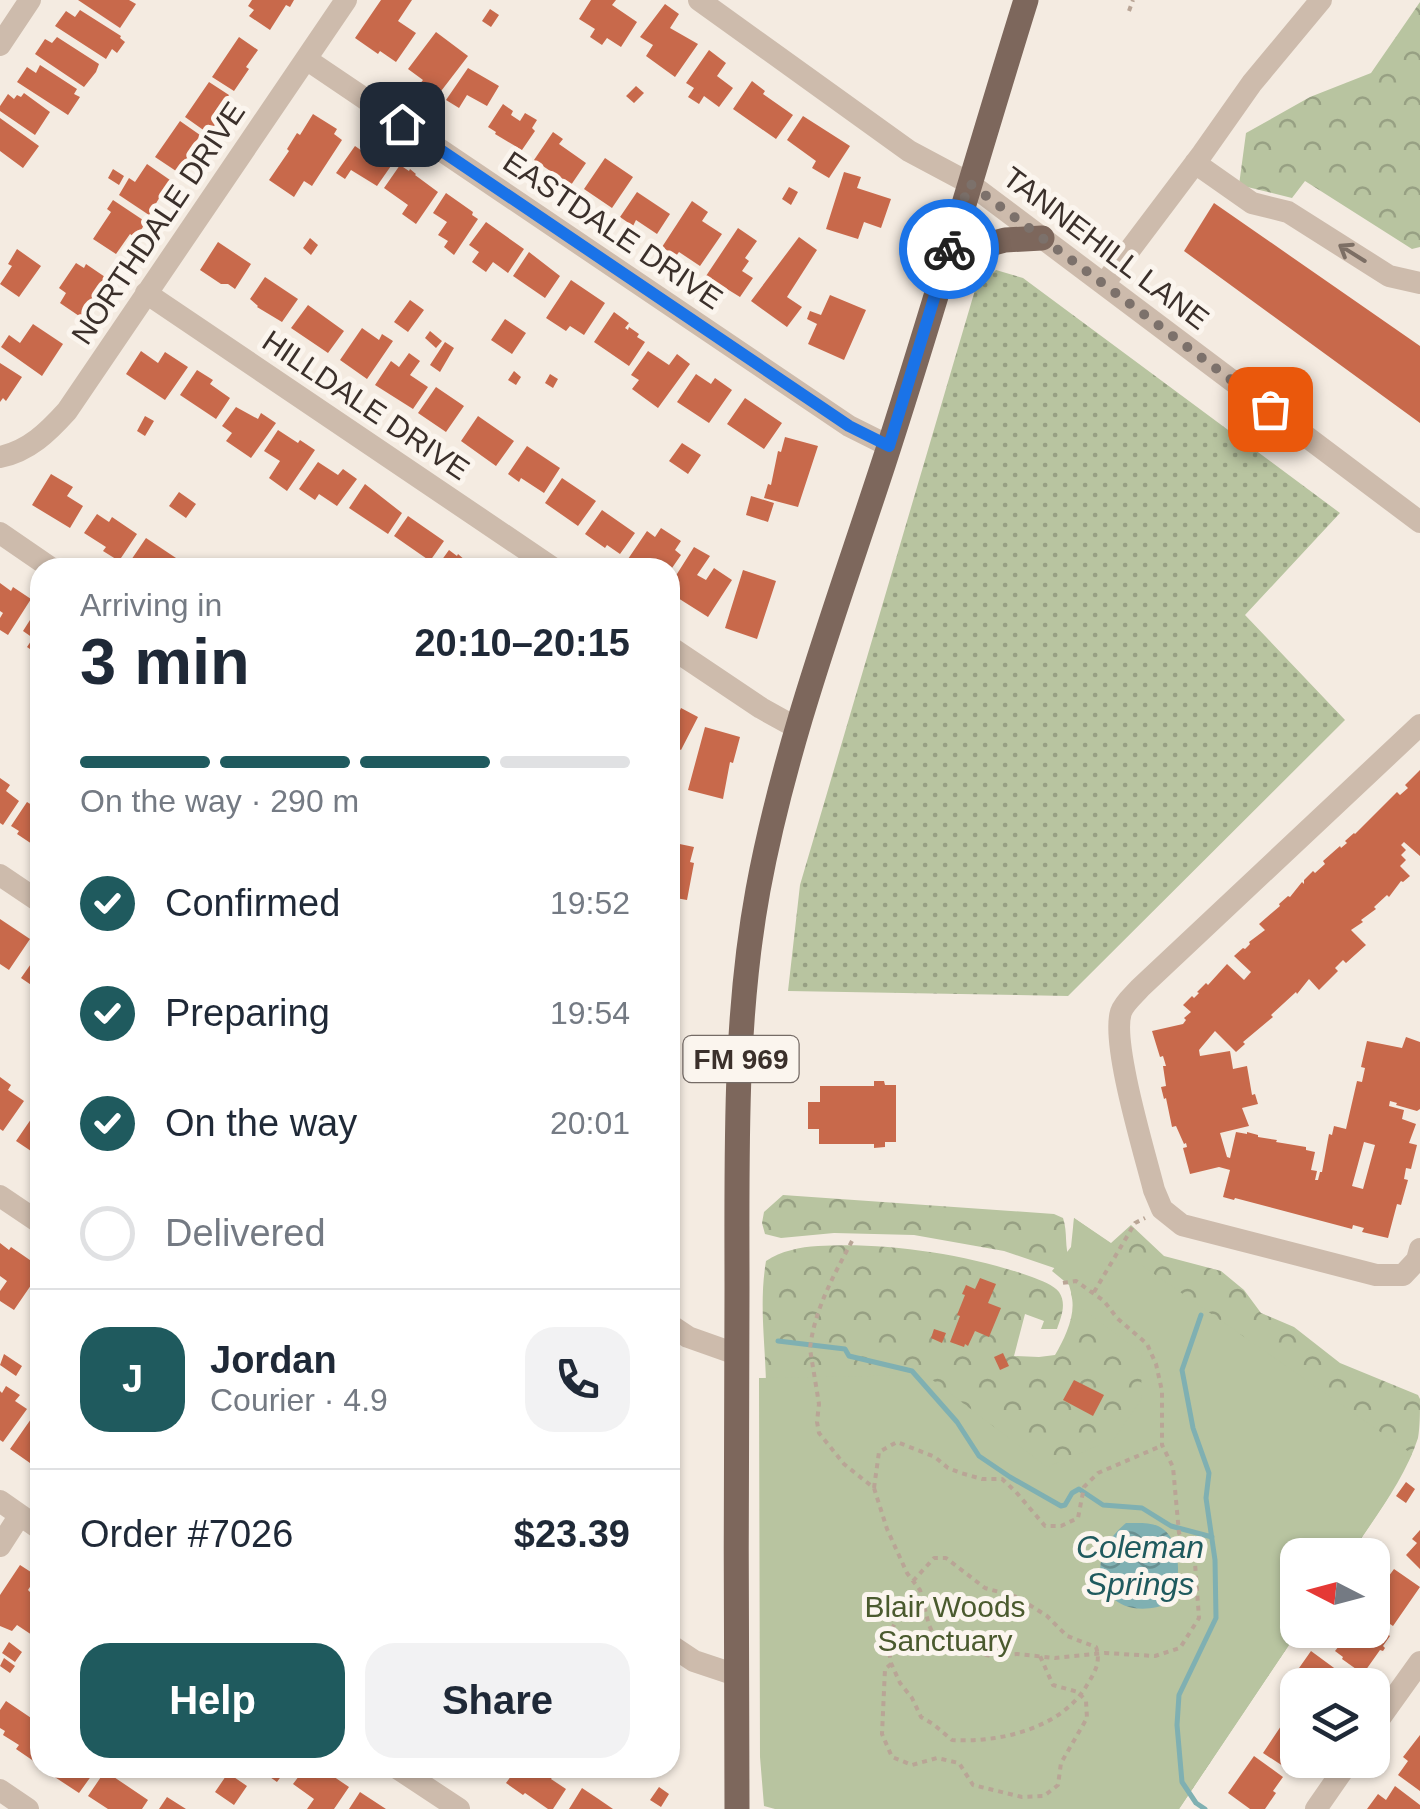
<!DOCTYPE html>
<meta charset="utf-8">
<style>
:root{--surface:#fff;--page:#f2f2f3;--text:#1f2937;--muted:#747a83;--line:#e0e1e3;--accent:#1f5a5e}
body{margin:0;font-family:Arial,sans-serif;background:var(--page);color:var(--text);height:100vh;display:flex;flex-direction:column;font-size:38px;white-space:nowrap}
*{box-sizing:border-box;margin:0}
p{font-size:32px;color:var(--muted)}
.icon{flex:none;width:55px;height:55px;fill:none;stroke:currentColor;stroke-width:2;stroke-linecap:round;stroke-linejoin:round}
.map{position:relative;flex:1;overflow:hidden}
.drawer{position:absolute;left:30px;top:558px;width:650px;height:1220px;display:flex;flex-direction:column;background:var(--surface);border-radius:30px;box-shadow:0 2px 8px #0004}
.drawer>*{flex:none}
.needle{width:65px;rotate:276deg}
.fabs{position:absolute;left:1280px;top:1538px;display:grid;gap:20px}
.fabs a{display:grid;place-items:center;width:110px;height:110px;border-radius:20px;background:var(--surface);box-shadow:0 2px 8px #0004;font-size:50px}
.pin{position:absolute;display:grid;place-items:center;width:85px;height:85px;color:#fff;margin:-42px;border-radius:20px;box-shadow:0 5px 15px #0006}
.courier{position:absolute;display:grid;place-items:center;width:100px;height:100px;margin:-50px;border:8px solid #1a73e8;border-radius:50%;background:#fff;color:#222;box-shadow:0 2px 12px #0007}
.summary em{font-style:normal;font-weight:700}
.summary div{display:flex;flex-direction:column-reverse}
.summary{display:flex;align-items:center;justify-content:space-between;height:170px;padding:0 50px}
h1{font-size:65px;font-weight:700;line-height:75px}
.bar{display:grid;grid-template-columns:repeat(4,1fr);gap:15px 10px;align-content:center;height:120px;padding:0 50px}
.bar i{height:12px;border-radius:8px;background:var(--line)}
.bar .selected{background:var(--accent)}
.bar p{grid-column:span 4}
.line{display:flex;align-items:center;gap:25px;padding:0 50px;border-top:2px solid var(--line)}
.line div{flex:1}
.round{display:grid;place-items:center;flex:none;width:105px;height:105px;border-radius:30px;background:var(--page)}
ol{padding:0 50px;list-style:none}
li{display:flex;align-items:center;gap:30px;height:110px}
li p{margin-inline-start:auto}
li .icon{padding:10px;border-radius:50%;background:var(--accent);color:#fff;stroke-width:4}
li:last-child{color:var(--muted)}
li i{width:55px;height:55px;border:5px solid var(--line);border-radius:50%}
.action{display:flex;gap:20px;margin-top:auto;padding:20px 50px}
.action a{flex:1;height:115px;border-radius:30px;background:var(--accent);color:#fff;font-size:40px;font-weight:700;line-height:115px;text-align:center}
.action a+a{background:var(--page);color:var(--text)}
.map>svg:first-child{display:block}
.grass{fill:url(#grass-dots)}
.forest{fill:url(#forest-crowns)}
.park{fill:#b8c4a0}
.water{fill:url(#water-waves)}
.lines{fill:none;stroke-linecap:round;stroke-linejoin:round}
.stream{stroke:#7fb0b2;stroke-width:5}
.building{fill:#c8694b;fill-rule:evenodd}
.path{stroke:#b9a596;stroke-width:4;stroke-dasharray:5 5;stroke-linecap:butt}
.minor{stroke:#cdbbac;stroke-width:22}
.major{stroke:#7d675c;stroke-width:25}
.oneway{stroke:#7d6f65}
.done{stroke:#7c716b;stroke-width:10;stroke-dasharray:0 18}
.route{stroke:#1a73e8;stroke-width:12}
.labels{text-anchor:middle;dominant-baseline:central;stroke-width:10;stroke-linejoin:round;paint-order:stroke}
.shield{fill:#fbf5ee;stroke:#756b66;stroke-width:2.5}
.shield-label{font-size:28px;font-weight:bold;fill:#3b302b}
.street-label{font-size:30px;fill:#3b302b;stroke:#fbf5ee}
.park-label{font-size:30px;fill:#4a5a2e;stroke:#fbf5ee}
.water-label{font-size:32px;font-style:italic;fill:#1f5a5e;stroke:#fbf5ee}
</style>
<div class="map">
<svg width="1420" height="1809" viewBox="0 0 1420 1809">
<defs>
<pattern id="grass-dots" width="8" height="8" patternUnits="userSpaceOnUse" patternTransform="scale(2.5)"><rect width="8" height="8" fill="#b8c4a0"/><path d="M2 2h.1M6 6h.1" fill="none" stroke="#97a083" stroke-width="1.8" stroke-linecap="round"/></pattern>
<pattern id="forest-crowns" width="20" height="18" patternUnits="userSpaceOnUse" patternTransform="scale(2.5)"><rect width="20" height="18" fill="#b8c4a0"/><path d="M2 6a3 3 0 1 1 6 0M12 15a3 3 0 1 1 6 0" fill="none" stroke="#97a083"/></pattern>
<pattern id="water-waves" width="16" height="10" patternUnits="userSpaceOnUse" patternTransform="scale(2.5)"><rect width="16" height="10" fill="#7fb0b2"/><path d="M0 5q4-4 8 0t8 0" fill="none" stroke="#699091"/></pattern>
</defs>
<rect width="100%" height="100%" fill="#f4ebe1"/>
<path class="grass" d="M996,270L1023,278L1340,513L1245,615L1345,720L1068,996L788,991L800,885L975,290Z"/>
<path class="forest" d="M1420,2V247L1412,249L1305,181L1292,198L1239,185L1246,133L1310,97L1371,73Z
M783,1195L1054,1214L1063,1218C1068,1233 1064,1247 1070,1261L1063,1271L1004,1251L914,1235L834,1233L781,1238L765,1234L762,1223L764,1212Z
M1074,1218L1111,1243L1131,1225L1164,1256L1221,1271L1244,1290L1261,1313L1294,1327L1340,1363L1418,1395L1420,1399C1420,1412 1420,1427 1418,1438C1405,1479 1373,1520 1350,1555H1298V1630H1299L1179,1809H798C786,1667 769,1525 766,1382C765,1340 759,1303 766,1261C781,1251 800,1247 818,1246C885,1242 968,1254 1032,1277C1040,1280 1054,1285 1059,1292C1067,1304 1061,1317 1057,1329H1041L1044,1321L1025,1314L1014,1356L1039,1357L1055,1355C1065,1338 1077,1313 1071,1294Z"/>
<path class="park" d="M1074,1218L1412,1454L1386,1501L1350,1555H1298V1630H1299L1179,1809H775L764,1806L760,1757L759,1378L926,1375L1047,1467L1114,1439L1141,1400L1142,1354L1074,1303L1069,1285L1052,1271L1071,1247Z"/>
<path class="water" d="M1126,1523C1136,1523 1149,1522 1158,1526C1184,1539 1179,1579 1174,1601C1110,1631 1072,1567 1126,1523Z"/>
<g class="lines">
<path class="stream" d="M1201,1315L1182,1370L1193,1428L1209,1473L1206,1498L1215,1560L1216,1618L1179,1695L1177,1725L1182,1782L1196,1803L1205,1809
M778,1341L845,1349L849,1356L912,1371L957,1422L979,1456L1010,1477L1061,1506L1065,1505L1072,1493L1079,1489L1103,1505L1142,1508L1171,1526L1212,1537"/>
</g>
<path class="building" d="M78,0H129L136,4L120,28Z
M252,0H294L290,7L286,5L270,30L249,16L254,10L248,6Z
M381,0H412L398,21L416,33L396,62L380,51L378,54L355,38Z
M591,0H616L612,5L637,22L621,47L607,38L602,45L590,37L595,29L579,19Z
M665,4L679,14L670,28L698,44L675,77L646,56L653,45L640,37Z
M490,9L499,15L491,27L482,21Z
M80,10L121,36L120,38L125,42L117,53L112,49L106,59L55,26L66,11L75,17Z
M436,32L468,56L435,99L418,86L423,80L408,69Z
M57,37L99,64L96,72L84,87L35,54L45,39L52,43Z
M239,37L258,50L246,67L249,69L234,91L212,77Z
M709,50L726,63L717,76L733,88L719,107L704,96L699,104L688,97L694,88L686,83Z
M40,65L77,89L74,94L80,97L68,115L17,82L27,67L36,73Z
M468,68L499,86L487,106L467,95L459,108L446,100Z
M752,81L765,91L763,94L793,115L776,139L733,109Z
M209,82L229,95L218,111L222,114L209,134L185,117Z
M636,86L644,93L634,103L626,96Z
M24,93L50,112L35,135L0,111V106L8,94L14,99L17,95L21,97Z
M503,104L513,111L511,115L520,121L525,113L537,120L532,128L535,131L522,150L495,134L496,132L488,127Z
M313,114L337,129L334,134L342,140L312,186L304,181L294,197L269,180L289,151L287,149L297,133L300,135Z
M803,116L850,146L829,178L812,168L816,161L787,140Z
M0,118L39,146L23,168L0,151Z
M180,121L200,135L194,145L196,147L187,161L185,159L176,171L155,157Z
M553,132L563,139L559,144L586,163L571,185L534,160Z
M355,146L368,155L372,148L393,163L377,186L351,170L345,179L336,173Z
M605,158L633,177L612,208L584,189Z
M147,164L170,180L149,215L119,195L129,178L135,182Z
M400,165L409,171L410,169L416,174L415,175L438,192L416,224L402,214L408,205L384,188Z
M113,169L124,176L119,185L108,178Z
M844,172L861,177L857,188L891,199L881,228L864,222L858,239L826,229Z
M789,187L798,192L791,205L782,199Z
M637,192L670,214L657,234L636,220L633,226L620,217Z
M446,193L473,212L472,215L478,219L454,255L444,247L448,241L438,235L447,222L433,213Z
M113,200L146,222L136,238L130,234L116,254L93,239L111,212L107,209Z
M692,201L708,212L702,221L722,234L700,266L679,252L676,256L662,247Z
M1214,203L1420,346V423L1184,251Z
M486,222L524,249L508,273L493,262L486,272L472,262L479,252L469,245Z
M738,228L757,241L745,258L749,261L742,271L753,278L740,297L706,276Z
M799,237L817,250L787,297L802,307L787,327L751,301Z
M310,238L318,245L311,255L303,248Z
M218,242L251,264L235,289L228,284H221L200,270Z
M17,249L41,266L19,297L0,284L12,266L8,264Z
M529,252L560,276L545,298L513,276Z
M76,263L84,268L86,264L108,279L82,318L60,303L66,293L59,288Z
M265,277L298,299L282,322L257,307L258,306L250,299Z
M571,280L605,303L584,335L570,326L566,331L546,318Z
M830,295L866,310L844,360L808,344L817,324L807,319L810,311L821,315Z
M410,300L424,310L408,332L394,322Z
M308,305L344,331L328,353L291,328Z
M614,312L629,323L625,328L628,330L629,327L639,334L637,337L645,342L629,366L594,342Z
M505,319L526,333L512,354L491,340Z
M33,324L63,344L42,376L1,347L9,335L20,343Z
M362,328L379,340L382,334L393,341L367,379L340,360Z
M430,331L442,341L436,348L425,338Z
M445,342L454,348L440,372L430,365Z
M141,351L158,363L165,352L188,367L165,400L126,374Z
M648,351L669,365L677,354L690,364L658,408L632,389L639,380L631,375Z
M409,353L420,361L410,375L428,387L413,409L375,385L391,361L399,367Z
M0,363L22,377L6,401L3,398L0,402Z
M197,370L213,380L210,384L230,398L216,419L180,395Z
M514,371L521,377L516,385L508,380Z
M550,374L558,379L553,388L545,383Z
M696,374L711,384L715,378L732,390L709,423L677,402Z
M436,387L464,406L446,432L418,413Z
M745,398L782,423L764,449L727,424Z
M236,407L258,419L261,413L276,423L251,458L226,441L232,433L222,426Z
M145,416L154,421L145,436L137,431Z
M478,416L514,441L496,466L461,441Z
M278,430L298,443L300,440L315,450L287,491L269,478L280,461L264,451Z
M785,437L818,446L798,507L764,498L768,484L771,485L778,451L781,452Z
M682,443L701,455L688,474L669,461Z
M527,446L560,468L544,493L521,478L519,482L508,474Z
M318,462L338,475L343,469L357,479L337,506L319,494L315,500L299,489Z
M51,474L73,487L67,496L83,506L70,528L32,505Z
M562,478L596,501L578,526L545,503Z
M365,484L402,513L388,534L349,508Z
M179,492L196,504L186,518L169,506Z
M751,496L774,503L768,522L746,515Z
M602,510L635,533L620,554L607,545L605,548L585,534Z
M97,514L109,522L112,517L137,534L119,561L103,551L106,547L84,533Z
M408,516L444,541L430,561L394,536Z
M661,528L681,541L675,550L681,555L672,568H639L628,559L647,531L655,537Z
M146,538L179,560L174,568L127,566Z
M694,547L710,556L697,575L706,580L714,568L732,580L708,617L670,593V585Z
M449,550L457,556L458,554L474,568H436Z
M743,570L776,581L757,639L725,628Z
M0,583L11,591L13,587L31,599L8,635L0,630V618L3,613L0,611Z
M37,609L40,611V656L27,647L33,638L23,631Z
M681,708L698,717L681,750L670,744V711L678,715Z
M705,727L740,737L733,763L730,762L723,799L688,790Z
M1420,770V856L1404,842L1401,845L1406,850L1401,855L1406,860L1400,866L1410,876L1403,882L1401,881L1389,897L1387,895L1374,907L1376,909L1361,920L1363,922L1351,930L1366,945L1346,963L1343,960L1335,968L1338,971L1319,990L1309,979L1297,994L1296,992L1271,1015L1273,1017L1243,1042L1245,1044L1236,1052L1215,1031L1199,1050L1200,1056L1230,1051L1233,1069L1247,1066L1252,1095L1255,1094L1258,1104L1242,1108L1249,1126L1220,1133L1227,1157L1230,1158L1236,1132L1247,1134V1132L1258,1135V1137L1277,1140L1276,1142L1306,1147V1150L1315,1152L1311,1170L1317,1171L1315,1180H1318L1320,1172H1322L1329,1134L1332,1135L1334,1126L1346,1129L1357,1081L1362,1082L1365,1068L1361,1067L1367,1041L1402,1048L1406,1037L1420,1042V1109L1417,1111L1396,1105L1397,1103L1390,1101L1389,1106L1404,1110L1402,1119L1416,1124L1409,1143L1417,1145L1411,1169L1406,1168L1404,1179L1408,1180L1401,1205L1397,1204L1388,1238L1362,1232L1364,1228L1353,1225L1352,1229L1235,1198L1234,1200L1223,1197L1230,1170L1219,1167L1190,1174L1183,1148L1187,1147L1186,1143L1184,1144L1176,1126L1172,1127L1166,1098L1164,1099L1161,1087L1166,1086L1163,1066H1166L1163,1056L1160,1057L1152,1031L1183,1024L1186,1020L1184,1018L1191,1012L1183,1005L1192,996L1194,998L1199,993L1197,992L1206,983L1208,985L1227,964L1244,980L1251,972L1234,956L1243,948L1245,949L1250,944L1249,942L1265,930L1259,924L1280,906L1279,904L1288,896L1290,897L1302,882L1304,884V880L1313,871L1315,873L1325,864L1323,861L1340,846L1341,848L1347,843L1345,841L1354,833L1355,834L1397,792L1400,795L1408,788L1405,785ZM1364,1142L1375,1145L1363,1189L1352,1186Z
M0,778L10,785L6,791L19,801L3,825L0,823Z
M27,802L40,810V844L38,848L17,834L19,831L11,826Z
M670,842L694,847L690,862L694,863L687,900L670,897Z
M0,919L30,939L9,970L0,964Z
M40,951V991L21,978Z
M0,1077L11,1085L8,1090L24,1101L3,1131L0,1129Z
M874,1081H884L885,1085H896V1142H885V1147L874,1148V1144H819V1129H808V1102H820V1086H874Z
M40,1106V1157L16,1141Z
M0,1243L9,1250L11,1247L40,1267V1272L14,1310L0,1301V1291L7,1281L0,1276Z
M980,1278L996,1284L988,1303L1001,1308L989,1337L975,1331L968,1346L965,1344L964,1347L950,1342L960,1316L957,1315L965,1295L962,1294L966,1285L975,1289Z
M40,1288V1310L30,1304Z
M934,1329L946,1333L942,1343L931,1338Z
M1003,1353L1009,1366L1000,1370L994,1357Z
M4,1354L22,1366L16,1376L0,1365Z
M1074,1380L1104,1395L1093,1416L1063,1400Z
M6,1386L20,1395L15,1401L27,1409L3,1442L0,1440V1391L2,1393Z
M31,1419L40,1425V1470L10,1449Z
M1406,1482L1415,1489L1406,1503L1396,1496Z
M1420,1530V1569L1406,1555L1417,1543L1412,1539Z
M20,1565L37,1576L28,1590L31,1593L35,1587L40,1591V1623L32,1635L17,1625L12,1631L0,1626V1595Z
M1394,1569L1420,1587L1393,1626L1372,1612V1599Z
M944,1598L953,1603L947,1612L939,1607Z
M1372,1623L1390,1636L1383,1646L1385,1648L1383,1651L1380,1650L1363,1674L1342,1659L1343,1657L1335,1651L1343,1641L1350,1646L1362,1630H1372Z
M9,1642L22,1652L15,1662L2,1653Z
M1311,1651L1345,1676L1339,1685H1302L1292,1678Z
M4,1658L15,1666L10,1673L0,1666Z
M6,1701L40,1724V1753L35,1762L16,1749L19,1745L3,1735L5,1731L0,1728V1710Z
M1287,1717L1298,1723V1757L1289,1770L1263,1753Z
M1420,1735V1791L1398,1775L1408,1761L1403,1757Z
M1254,1756L1283,1777L1273,1791L1276,1793L1265,1809H1250L1228,1793Z
M41,1768H97L79,1793Z
M247,1768H287L277,1782L260,1770L256,1776L248,1771Z
M305,1768L315,1771L318,1768H321L349,1787L334,1809H307L314,1799L293,1784Z
M517,1768L558,1769L551,1779L566,1789L553,1809H548L525,1793L523,1795L506,1783Z
M105,1771L148,1800L142,1809H108L88,1796Z
M228,1773L247,1786L234,1805L215,1792Z
M1395,1786L1420,1805V1809H1367L1378,1794L1386,1800Z
M659,1787L669,1794L661,1807L650,1800Z
M582,1788L597,1798L613,1809H569Z
M360,1792L363,1794L386,1809H349Z
M167,1797L186,1809H159Z"/>
<g class="lines">
<path class="path" d="M1129,11L1133,0
M852,1241C834,1275 814,1310 810,1349L819,1404L817,1422L819,1433L844,1464L874,1488L887,1529L907,1573L920,1590L929,1625L937,1643L954,1653L967,1650L990,1656L1017,1654L1055,1658L1105,1653L1155,1656L1180,1648L1199,1618L1195,1563L1179,1533L1173,1467L1162,1445V1391L1156,1364L1147,1344L1117,1318L1104,1301L1076,1281L1062,1283
M1094,1292L1135,1223L1145,1218
M874,1488L879,1452L897,1442L935,1457L948,1468L961,1473L982,1479H1002L1016,1492L1045,1526H1061L1078,1518L1084,1487L1098,1473L1161,1446
M913,1581L934,1558H946L985,1588L1017,1597L1047,1616L1067,1636L1096,1647C1101,1662 1095,1672 1087,1685C1062,1728 1000,1743 952,1740L933,1724L921,1717L912,1698L900,1683L891,1663L887,1639L896,1621L922,1599
M891,1664L885,1669L882,1734L892,1757L912,1765L937,1758L959,1763L973,1785L1022,1797L1044,1796L1058,1785L1061,1763L1087,1718L1086,1701L1078,1692L1053,1685L1040,1656"/>
<path class="minor" d="M699,0L909,151L969,183L1420,522
M0,45L30,0
M306,59L849,426L889,446
M1195,163L1252,203L1288,212L1389,276L1420,283
M1104,284L1202,154L1252,83L1321,0
M146,293L553,568
M0,457C29,451 48,432 67,411L346,0
M0,533L51,568
M670,647L761,708L797,728
M1420,725L1140,988C1134,995 1124,1003 1121,1012C1111,1043 1145,1154 1154,1190L1162,1209L1182,1225L1376,1275H1403L1417,1260L1420,1249
M0,875L40,902
M0,1196L40,1223
M670,1325L688,1337L736,1354
M0,1501L40,1529
M0,1546L20,1515
M670,1645L694,1661L736,1675
M1372,1729L1420,1662
M397,1768L459,1809
M0,1790L28,1809
M1316,1809L1350,1760"/>
<path class="major" d="M940,277L990,244L1005,240L1042,238
M737,1809C736,1635 736,1462 737,1288C737,1156 734,1021 758,890C785,744 838,603 884,462C934,309 978,154 1026,0"/>
</g>
<defs><path id="oneway-shaft" d="M-6 0H5M1.5-3L5.5 0L1.5 3" fill="none" stroke-width="1.6" stroke-linecap="round" stroke-linejoin="round" transform="scale(2.5)"/></defs>
<use class="oneway" href="#oneway-shaft" transform="translate(1352 253) rotate(-148)"/>
<g class="lines">
<path class="done" d="M949,249L969,183L1270,409"/>
<path class="route" d="M402,124L849,426L889,446L949,249"/>
</g>
<g class="labels">
<rect class="shield" x="683.5" y="1036" width="115" height="46" rx="8"/>
<g class="shield-label">
<text x="741" y="1059">FM 969</text>
</g>
<g class="street-label">
<text transform="translate(158 223) rotate(-56)">NORTHDALE DRIVE</text>
<text transform="translate(613 230) rotate(34)">EASTDALE DRIVE</text>
<text transform="translate(1106 248) rotate(37)">TANNEHILL LANE</text>
<text transform="translate(366 405) rotate(34)">HILLDALE DRIVE</text>
</g>
<g class="park-label">
<text x="945" y="1606">Blair Woods<tspan x="945" dy="34">Sanctuary</tspan></text>
</g>
<g class="water-label">
<text x="1140" y="1547">Coleman<tspan x="1140" dy="37">Springs</tspan></text>
</g>
</g>
</svg>
<div class="fabs">
<a><svg class="needle" viewBox="-14 -14 28 28"><path d="M0-13l5 13h-10z" fill="#e53935"/><path d="M0 13l5-13h-10z" fill="#747a83"/></svg></a>
<a><svg class="icon" aria-label="layers" viewBox="0 0 24 24"><path d="M12 4l9 5-9 5-9-5zM3 14l9 5 9-5"/></svg></a>
</div>
<div class="pin" style="left:1270px;top:409px;background:#ea580c"><svg class="icon" aria-label="bag" viewBox="0 0 24 24"><path d="M5 8h14l-1 12H6zM9 8a3 3 0 0 1 6 0"/></svg></div>
<div class="pin" style="left:402px;top:124px;background:#1f2937"><svg class="icon" aria-label="home" viewBox="0 0 24 24"><path d="M3 11l9-7 9 7M6 9v11h12V9"/></svg></div>
<div class="courier" style="left:949px;top:249px"><svg class="icon" aria-label="bike" viewBox="0 0 24 24"><circle cx="6" cy="16" r="4"/><circle cx="18" cy="16" r="4"/><path d="M6 16l4-8h5l3 8M10 8l3 8H6M13 5h3"/></svg></div>
<section class="drawer">
<div class="summary"><div><h1>3 min</h1><p>Arriving in</p></div><em>20:10–20:15</em></div>
<div class="bar"><i class="selected"></i><i class="selected"></i><i class="selected"></i><i></i><p>On the way · 290 m</p></div>
<ol>
<li><svg class="icon" aria-label="check" viewBox="0 0 24 24"><path d="M5 12l5 5 9-10"/></svg>Confirmed<p>19:52</p></li>
<li><svg class="icon" aria-label="check" viewBox="0 0 24 24"><path d="M5 12l5 5 9-10"/></svg>Preparing<p>19:54</p></li>
<li><svg class="icon" aria-label="check" viewBox="0 0 24 24"><path d="M5 12l5 5 9-10"/></svg>On the way<p>20:01</p></li>
<li><i></i>Delivered</li>
</ol>
<div class="line" style="height:180px"><b class="round" style="background:var(--accent);color:#fff">J</b><div><b>Jordan</b><p>Courier · 4.9</p></div><a class="round"><svg class="icon" aria-label="phone" viewBox="0 0 24 24"><path d="M5 4h4l2 5-3 2q2 4 5 5l2-3 5 2v4C11 20 4 13 5 4z"/></svg></a></div>
<div class="line" style="height:130px"><div>Order #7026</div><b>$23.39</b></div>
<div class="action"><a>Help</a><a>Share</a></div>
</section>
</div>
